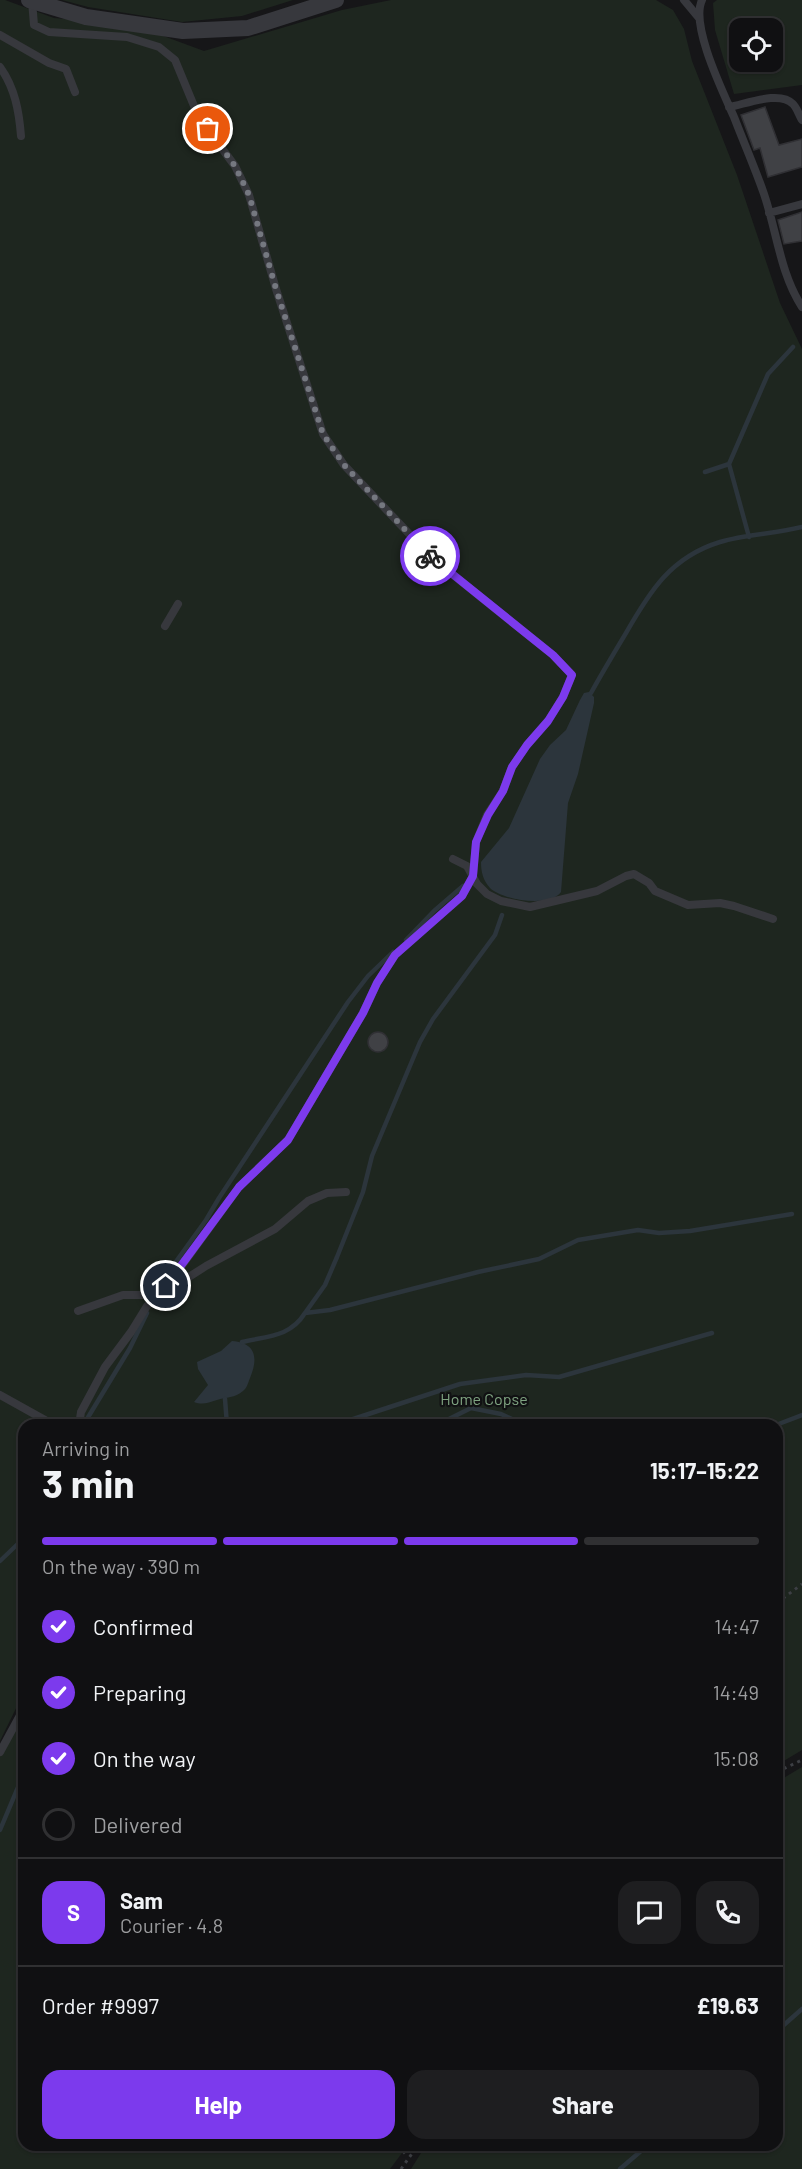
<!DOCTYPE html>
<meta charset="utf-8">
<style>
:root{--surface:#101012;--page:#1e1e20;--text:#f1f3f6;--muted:#9c9d9f;--line:#303032;--accent:#7c3aed}
body{margin:0;font-family:Barlow,sans-serif;background:var(--page);color:var(--text);height:100vh;display:flex;flex-direction:column;font-size:22px;white-space:nowrap}
*{box-sizing:border-box;margin:0}
p{font-size:20px;color:var(--muted)}
.icon{flex:none;width:33px;height:33px;fill:none;stroke:currentColor;stroke-width:2;stroke-linecap:round;stroke-linejoin:round}
.map{position:relative;flex:1;overflow:hidden}
.panel{position:absolute;left:18px;top:1419px;width:765px;height:732px;display:flex;flex-direction:column;background:var(--surface);border-radius:18px;box-shadow:0 2px 4px #0004,0 0 0 2px var(--line)}
.panel>*{flex:none}
.buttons{position:absolute;left:729px;top:18px;display:grid;gap:12px}
.buttons a{display:grid;place-items:center;width:54px;height:54px;border-radius:12px;background:var(--surface);box-shadow:0 2px 4px #0004,0 0 0 2px var(--line);font-size:30px}
.pin{position:absolute;display:grid;place-items:center;width:51px;height:51px;color:#fff;margin:-26px;border:3px solid #fff;border-radius:50%;box-shadow:0 2px 6px #0007}
.courier{position:absolute;display:grid;place-items:center;width:60px;height:60px;margin:-30px;border:4px solid #7c3aed;border-radius:50%;background:#fff;color:#222;box-shadow:0 2px 8px #0007}
.overview em{font-style:normal;font-weight:700}
.overview div{display:flex;flex-direction:column-reverse}
.overview{display:flex;align-items:center;justify-content:space-between;height:102px;padding:0 24px}
h1{font-size:39px;font-weight:700;line-height:45px}
.bar{display:grid;grid-template-columns:repeat(4,1fr);gap:9px 6px;align-content:center;height:72px;padding:0 24px}
.bar i{height:8px;border-radius:4px;background:var(--line)}
.bar .active{background:var(--accent)}
.bar p{grid-column:span 4}
.line{display:flex;align-items:center;gap:15px;padding:0 24px;border-top:2px solid var(--line)}
.line div{flex:1}
.round{display:grid;place-items:center;flex:none;width:63px;height:63px;border-radius:18px;background:var(--page)}
ol{padding:0 24px;list-style:none}
li{display:flex;align-items:center;gap:18px;height:66px}
li p{margin-inline-start:auto}
li .icon{padding:6px;border-radius:50%;background:var(--accent);color:#fff;stroke-width:4}
li:last-child{color:var(--muted)}
li i{width:33px;height:33px;border:3px solid var(--line);border-radius:50%}
.action{display:flex;gap:12px;margin-top:auto;padding:12px 24px}
.action a{flex:1;height:69px;border-radius:18px;background:var(--accent);color:#fff;font-size:24px;font-weight:700;line-height:69px;text-align:center}
.action a+a{background:var(--page);color:var(--text)}
.map>svg:first-child{display:block}
.green{fill:#1e261f;fill-rule:evenodd}
.water{fill:#2c353c}
.lines{fill:none;stroke-linecap:round;stroke-linejoin:round}
.stream{stroke:#2c353c;stroke-width:4.5}
.building{fill:#404145;stroke:#303034;stroke-width:1.5}
.path{stroke:#3d3f44;stroke-width:3;stroke-dasharray:3 4.5;stroke-linecap:butt}
.service{stroke:#37383d;stroke-width:8}
.minor{stroke:#37383d;stroke-width:16}
.done{stroke:#757880;stroke-width:6;stroke-dasharray:0 10.8}
.route{stroke:#7c3aed;stroke-width:8}
.labels{text-anchor:middle;dominant-baseline:central;stroke-width:4.5;stroke-linejoin:round;paint-order:stroke}
.park-label{font-size:16px;fill:#7fa381;stroke:#111113}
</style>
<div class="map">
<svg width="802" height="2169" viewBox="0 0 802 2169">
<rect width="100%" height="100%" fill="#161618"/>
<path class="green" d="M0,0H5L54,18L131,24L204,51L342,10L391,0H656L673,10L684,29L692,61L737,175L780,303L802,349V1750L777,1765V1425H24V1692L0,1741Z
M62,0H293L242,16L182,22L88,7Z
M717,0H802V85L734,94L715,30L713,3ZM740,28H772V62H740Z
M24,1705V2145H408L390,2169H0V1756Z
M802,1767V2169H411L426,2145H777V1782Z"/>
<path class="water" d="M589,692L594,697V703L578,774L568,803L561,892C550,908 502,900 490,888C483,880 481,872 481,862L509,828L540,759L550,745L566,730L580,700L584,693Z
M232,1341C257,1343 258,1359 250,1378C248,1383 247,1388 243,1391C235,1398 226,1397 217,1400C208,1403 202,1405 194,1402L208,1385L198,1369L197,1362L221,1351Z"/>
<g class="lines">
<path class="stream" d="M705,472L729,464
M749,537L729,464L768,374L793,347
M591,693C602,673 614,653 626,633C650,591 671,557 720,542C746,534 775,534 802,527
M406,940L434,911L463,886
M162,1281L206,1220L219,1198L348,1002L368,976L393,952
M305,1313L325,1285L337,1257L363,1192L372,1156L420,1042L433,1019L495,935L502,915
M242,1342C268,1336 290,1337 305,1313L330,1310L478,1272L539,1259L578,1240L638,1230L659,1233L690,1231L792,1214
M225,1399L227,1425
M87,1419L130,1348L147,1313
M335,1425L460,1384L526,1375L559,1377L712,1333
M437,1425L471,1408L501,1414L525,1425
M776,1425L802,1415
M0,1561L24,1538
M0,1830L24,1773
M777,2031L802,2009
M620,2169L648,2145"/>
</g>
<path class="building" d="M765,107L779,145L802,139V167L768,177L760,148L754,150L741,115Z
M802,212V241L784,244L778,220Z
M368 1042a10 10 0 1 1 20 0a10 10 0 1 1-20 0Z"/>
<g class="lines">
<path class="path" d="M777,1603L802,1584
M777,1772L802,1760
M400,2145V2148L408,2157
M401,2169L418,2145"/>
<path class="service" d="M684,0L699,18
M702,0C690,25 723,92 734,117C744,143 755,168 764,194C777,232 780,273 802,307
M32,1L34,25L49,32L127,37L159,47L175,60L199,118L235,166L249,195L276,289L323,434L344,465L432,558L553,655L572,675L563,697L548,721L527,745L512,767L503,791L487,815L476,842L473,876L462,896L395,955L377,983L363,1013L288,1140L239,1187L167,1286L147,1306L131,1332L105,1367L81,1412L79,1425
M0,35L49,63L66,69L75,92
M0,67C15,88 19,111 21,136
M729,107C746,104 780,90 793,104C797,108 799,115 802,120
M769,213L802,204
M165,626L178,604
M453,859L467,866L477,884L487,894L501,901L530,907L597,891L626,876L634,874L649,883L655,891L688,905L720,903L734,906L773,919
M78,1311L123,1295H152L164,1293L206,1266L275,1229L308,1201L327,1193L346,1192
M0,1395L54,1425
M0,1752L24,1708"/>
<path class="minor" d="M29,0L86,17L183,31L248,28L336,0"/>
</g>
<g class="lines">
<path class="done" d="M208,129L235,166L249,195L276,289L323,434L344,465L430,556"/>
<path class="route" d="M166,1286L239,1187L288,1140L363,1013L377,983L395,955L462,896L473,876L476,842L488,815L503,791L512,767L527,745L548,721L563,697L572,675L553,655L430,556"/>
</g>
<g class="labels">
<g class="park-label">
<text x="484" y="1398">Home Copse</text>
</g>
</g>
</svg>
<div class="buttons">
<a><svg class="icon" aria-label="locate" viewBox="0 0 24 24"><circle cx="12" cy="12" r="6"/><path d="M12 2v4M12 18v4M2 12h4M18 12h4"/></svg></a>
</div>
<div class="pin" style="left:208px;top:129px;background:#ea580c"><svg class="icon" aria-label="bag" viewBox="0 0 24 24"><path d="M5 8h14l-1 12H6zM9 8a3 3 0 0 1 6 0"/></svg></div>
<div class="pin" style="left:166px;top:1286px;background:#1f2937"><svg class="icon" aria-label="home" viewBox="0 0 24 24"><path d="M3 11l9-7 9 7M6 9v11h12V9"/></svg></div>
<div class="courier" style="left:430px;top:556px"><svg class="icon" aria-label="bike" viewBox="0 0 24 24"><circle cx="6" cy="16" r="4"/><circle cx="18" cy="16" r="4"/><path d="M6 16l4-8h5l3 8M10 8l3 8H6M13 5h3"/></svg></div>
<section class="panel">
<div class="overview"><div><h1>3 min</h1><p>Arriving in</p></div><em>15:17–15:22</em></div>
<div class="bar"><i class="active"></i><i class="active"></i><i class="active"></i><i></i><p>On the way · 390 m</p></div>
<ol>
<li><svg class="icon" aria-label="check" viewBox="0 0 24 24"><path d="M5 12l5 5 9-10"/></svg>Confirmed<p>14:47</p></li>
<li><svg class="icon" aria-label="check" viewBox="0 0 24 24"><path d="M5 12l5 5 9-10"/></svg>Preparing<p>14:49</p></li>
<li><svg class="icon" aria-label="check" viewBox="0 0 24 24"><path d="M5 12l5 5 9-10"/></svg>On the way<p>15:08</p></li>
<li><i></i>Delivered</li>
</ol>
<div class="line" style="height:108px"><b class="round" style="background:var(--accent);color:#fff">S</b><div><b>Sam</b><p>Courier · 4.8</p></div><a class="round"><svg class="icon" aria-label="chat" viewBox="0 0 24 24"><path d="M4 5h16v11H9l-5 4z"/></svg></a><a class="round"><svg class="icon" aria-label="phone" viewBox="0 0 24 24"><path d="M5 4h4l2 5-3 2q2 4 5 5l2-3 5 2v4C11 20 4 13 5 4z"/></svg></a></div>
<div class="line" style="height:78px"><div>Order #9997</div><b>£19.63</b></div>
<div class="action"><a>Help</a><a>Share</a></div>
</section>
</div>
